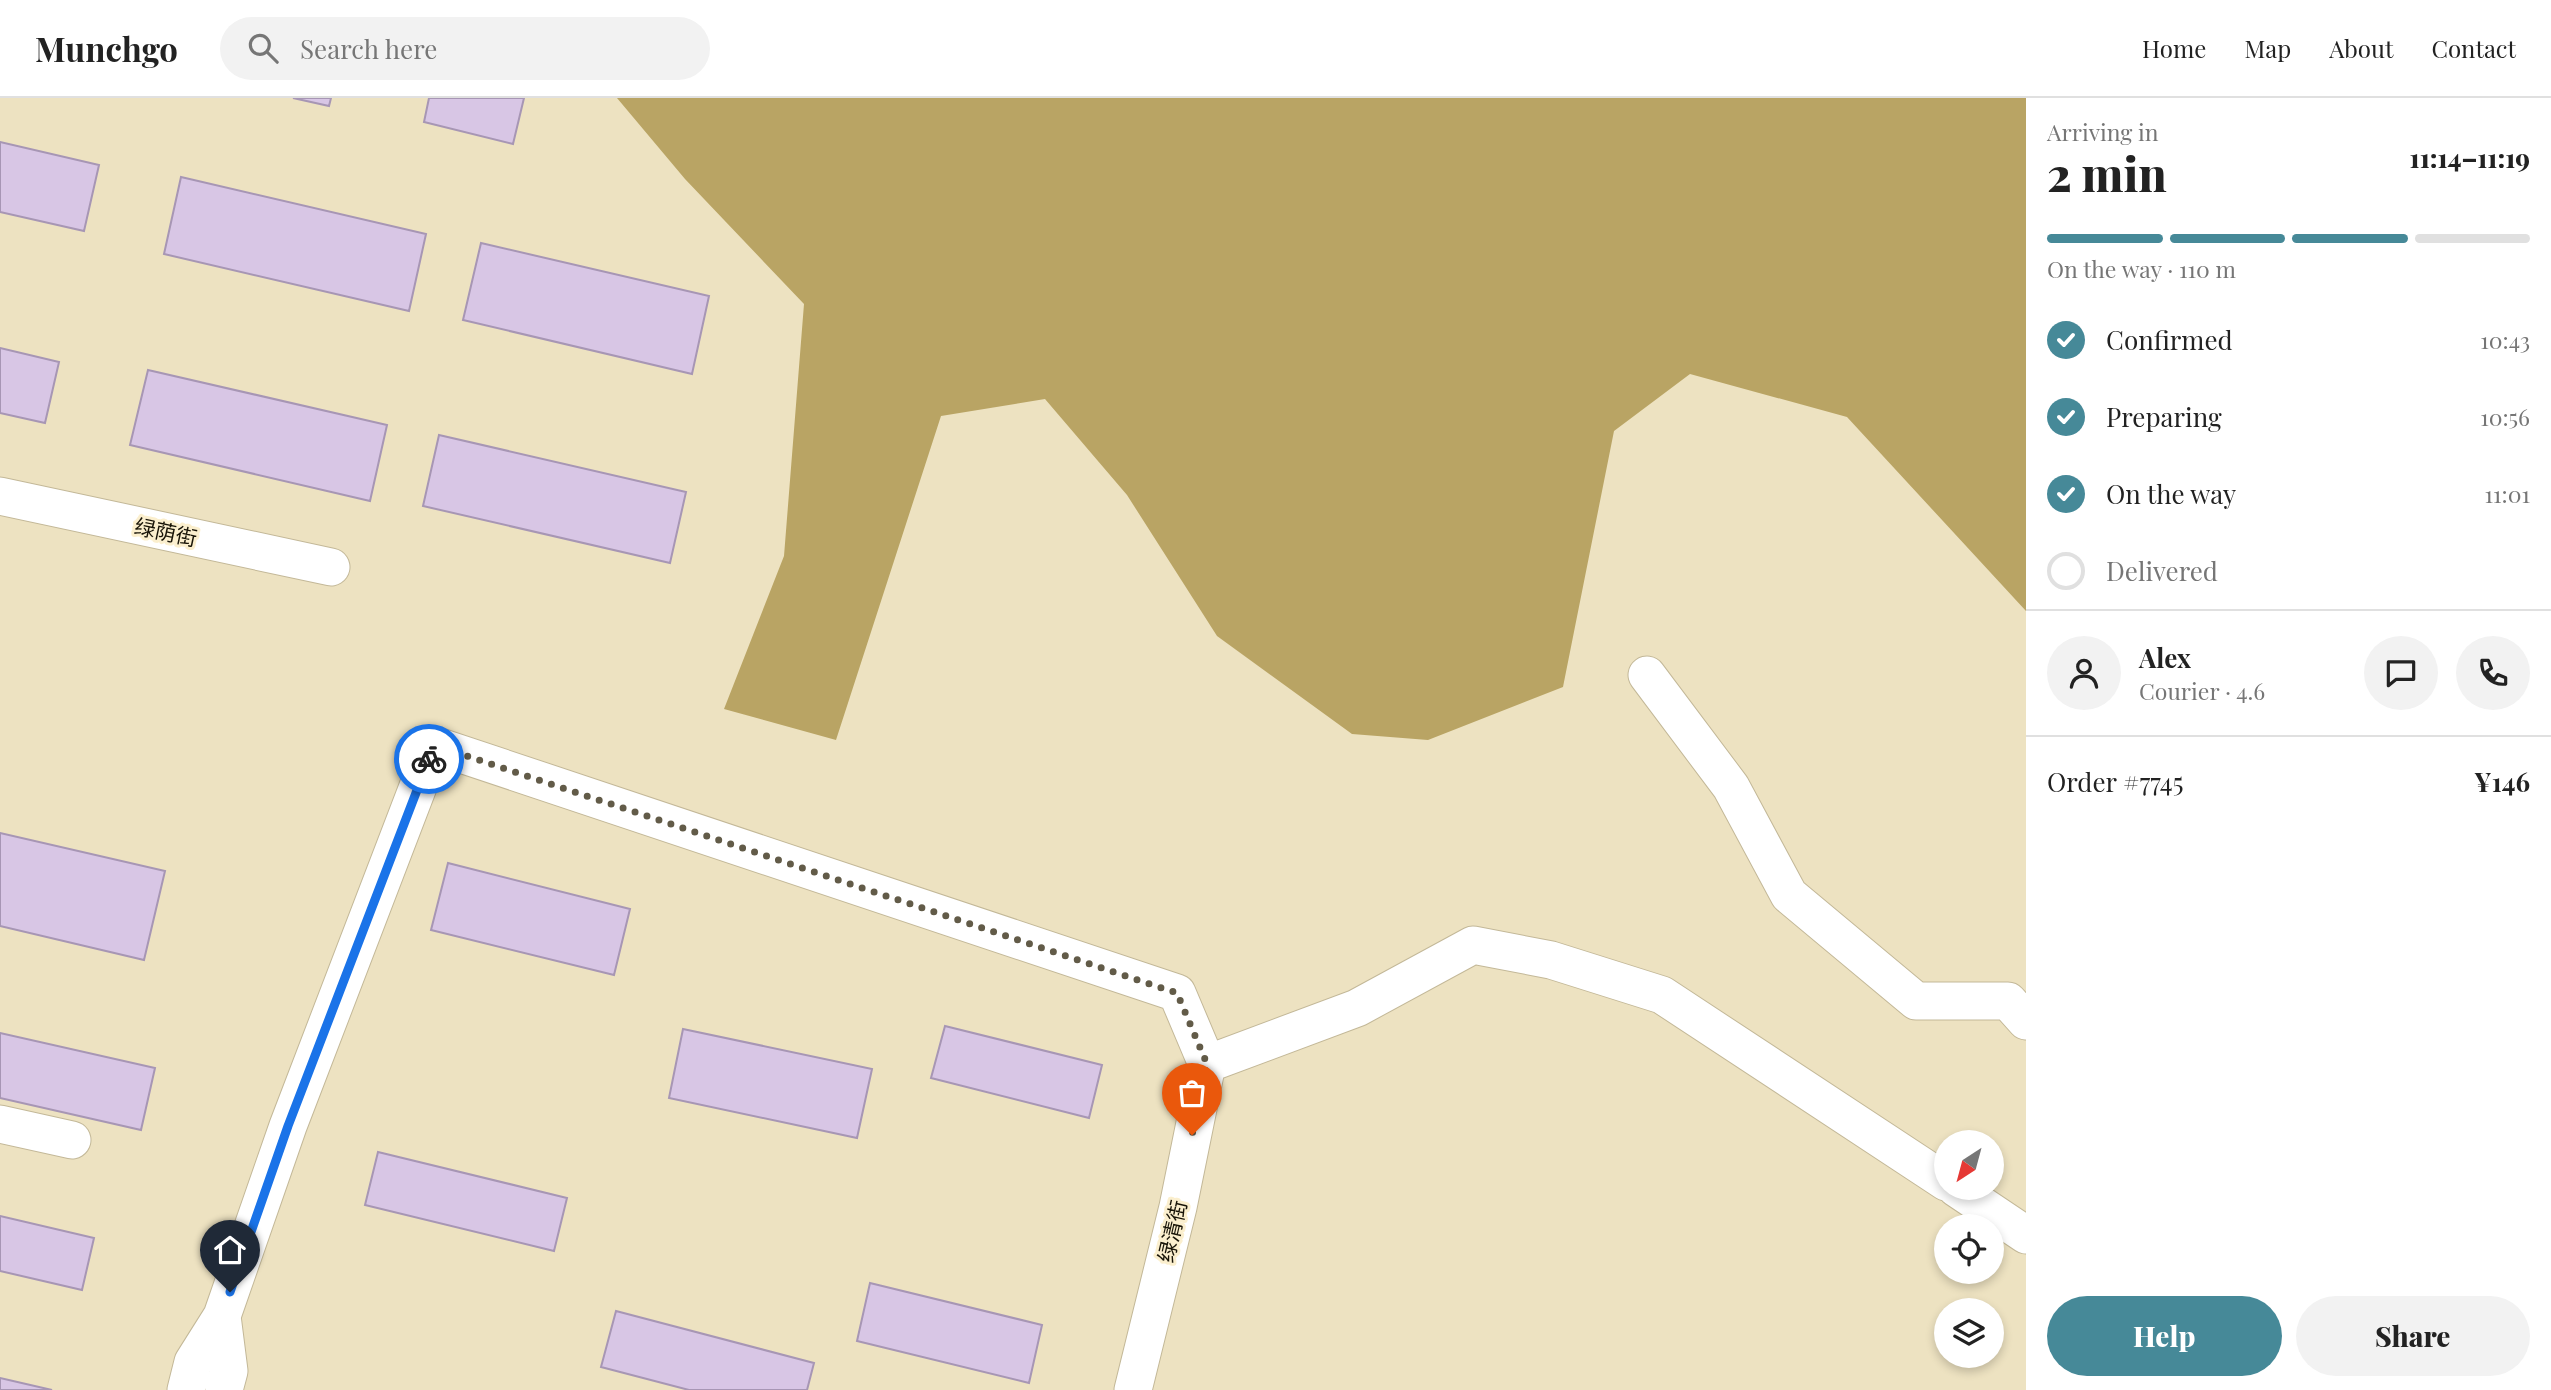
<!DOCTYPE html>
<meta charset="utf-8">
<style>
:root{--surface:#fff;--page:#f2f2f2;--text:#222;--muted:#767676;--line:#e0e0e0;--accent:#468998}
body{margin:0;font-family:"Playfair Display","Noto Sans SC",serif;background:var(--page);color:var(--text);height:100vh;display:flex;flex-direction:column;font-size:26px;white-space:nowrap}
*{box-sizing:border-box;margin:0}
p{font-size:23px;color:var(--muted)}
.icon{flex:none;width:38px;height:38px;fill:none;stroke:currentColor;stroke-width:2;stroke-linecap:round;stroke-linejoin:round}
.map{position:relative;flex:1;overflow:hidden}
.sheet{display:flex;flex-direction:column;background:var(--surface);width:525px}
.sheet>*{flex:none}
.needle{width:46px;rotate:216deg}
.tools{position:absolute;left:1934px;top:1032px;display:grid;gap:14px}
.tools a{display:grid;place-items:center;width:70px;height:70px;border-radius:50%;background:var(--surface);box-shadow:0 4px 10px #0003;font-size:35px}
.pin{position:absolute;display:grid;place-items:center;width:60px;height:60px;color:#fff;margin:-72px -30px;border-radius:50% 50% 50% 0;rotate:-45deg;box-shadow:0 0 7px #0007}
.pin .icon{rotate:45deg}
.courier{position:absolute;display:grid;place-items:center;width:70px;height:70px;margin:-35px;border:5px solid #1a73e8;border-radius:50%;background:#fff;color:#222;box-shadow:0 2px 9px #0007}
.head em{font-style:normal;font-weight:800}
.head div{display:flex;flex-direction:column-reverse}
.head{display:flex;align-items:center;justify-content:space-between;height:119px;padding:0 21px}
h1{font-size:46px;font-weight:800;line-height:52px}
.bar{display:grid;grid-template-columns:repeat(4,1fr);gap:10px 7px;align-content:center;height:84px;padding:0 21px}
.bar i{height:9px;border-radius:5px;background:var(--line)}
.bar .selected{background:var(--accent)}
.bar p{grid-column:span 4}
.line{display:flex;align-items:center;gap:18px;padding:0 21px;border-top:2px solid var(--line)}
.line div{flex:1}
.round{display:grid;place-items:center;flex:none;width:74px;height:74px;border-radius:37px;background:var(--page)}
ol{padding:0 21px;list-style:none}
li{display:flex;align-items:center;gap:21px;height:77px}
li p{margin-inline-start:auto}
li .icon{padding:7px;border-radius:50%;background:var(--accent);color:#fff;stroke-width:4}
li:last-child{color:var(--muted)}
li i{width:38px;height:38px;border:4px solid var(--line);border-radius:50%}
.cta{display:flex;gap:14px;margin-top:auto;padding:14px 21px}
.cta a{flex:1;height:80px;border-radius:42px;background:var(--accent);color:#fff;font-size:28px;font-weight:800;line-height:80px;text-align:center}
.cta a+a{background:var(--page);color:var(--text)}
header{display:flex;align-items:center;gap:42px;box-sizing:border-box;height:98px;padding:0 35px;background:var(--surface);border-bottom:2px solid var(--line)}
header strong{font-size:33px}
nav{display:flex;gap:38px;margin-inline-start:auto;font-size:24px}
.search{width:490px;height:63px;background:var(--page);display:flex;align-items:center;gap:18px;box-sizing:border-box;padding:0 24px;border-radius:38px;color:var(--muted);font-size:26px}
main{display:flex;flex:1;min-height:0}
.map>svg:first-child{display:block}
.forest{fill:#b9a464}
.building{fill:#d8c6e5;stroke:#a796b4;stroke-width:2}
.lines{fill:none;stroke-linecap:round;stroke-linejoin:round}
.street-casing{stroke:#c3b898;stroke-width:39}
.street{stroke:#fff;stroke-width:37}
.done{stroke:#625b48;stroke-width:7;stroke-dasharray:0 12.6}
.route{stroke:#1a73e8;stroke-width:9}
.labels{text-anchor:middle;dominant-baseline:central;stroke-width:6;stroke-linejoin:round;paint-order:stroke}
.street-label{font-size:21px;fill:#171307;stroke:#fbefce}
</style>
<header>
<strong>Munchgo</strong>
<div class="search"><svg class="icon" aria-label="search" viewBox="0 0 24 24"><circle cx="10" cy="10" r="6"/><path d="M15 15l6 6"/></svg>Search here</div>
<nav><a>Home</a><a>Map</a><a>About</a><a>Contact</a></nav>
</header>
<main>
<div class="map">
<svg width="2026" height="1292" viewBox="0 0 2026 1292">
<rect width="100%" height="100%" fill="#ede2c1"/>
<path class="forest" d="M617,0H2026V513L1847,319L1690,276L1614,333L1563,589L1428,642L1352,636L1217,538L1127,397L1045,301L941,318L836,642L724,611L784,458L804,206L685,81Z"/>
<path class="building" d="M293,0H331L329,8Z
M429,0H524L513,46L424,24Z
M0,44L99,67L84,133L0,114Z
M181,79L426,136L409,213L164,156Z
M481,145L709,198L692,276L463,222Z
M0,250L59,264L45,325L0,315Z
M148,272L387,327L370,403L130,347Z
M439,337L686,394L670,465L423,408Z
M0,735L165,773L144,862L0,828Z
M448,765L630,811L614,877L431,832Z
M945,928L1102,967L1089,1020L931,980Z
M683,931L872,971L857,1040L669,1000Z
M0,935L155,970L141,1032L0,1000Z
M378,1054L567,1100L554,1153L365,1107Z
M0,1118L94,1140L82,1192L0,1173Z
M870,1185L1042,1227L1029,1285L857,1243Z
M616,1213L814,1265L807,1292H689L601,1269Z
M0,1280L52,1292H0Z"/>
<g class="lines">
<g class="street-casing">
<path id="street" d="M0,398L331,469
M1647,577L1731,689L1789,797L1916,903H2008L2026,923
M1207,966L1357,910L1473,847L1551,862L1662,897L1946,1084
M0,1026L72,1042
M1956,1090L2026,1137
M222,1218L229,1273L224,1292
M186,1292L193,1264L222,1218L288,1028L434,647L1177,895L1207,966L1178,1109L1133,1292"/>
</g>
<use href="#street" class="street"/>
</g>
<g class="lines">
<path class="done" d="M429,661L434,647L1177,895L1207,966L1192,1037"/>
<path class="route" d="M230,1194L288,1028L429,661"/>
</g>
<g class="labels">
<g class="street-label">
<text transform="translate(166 433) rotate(12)">绿荫街</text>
<text transform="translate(1171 1133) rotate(-77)">绿清街</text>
</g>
</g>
</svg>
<div class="tools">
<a><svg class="needle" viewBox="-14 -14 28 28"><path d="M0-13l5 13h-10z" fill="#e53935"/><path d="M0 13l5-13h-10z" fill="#767676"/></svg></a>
<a><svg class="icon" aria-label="locate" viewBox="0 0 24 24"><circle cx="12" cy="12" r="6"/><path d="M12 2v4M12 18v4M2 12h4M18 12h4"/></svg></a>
<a><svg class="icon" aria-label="layers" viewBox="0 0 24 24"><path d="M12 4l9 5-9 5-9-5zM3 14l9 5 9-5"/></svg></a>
</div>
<div class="pin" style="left:1192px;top:1037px;background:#ea580c"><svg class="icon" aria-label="bag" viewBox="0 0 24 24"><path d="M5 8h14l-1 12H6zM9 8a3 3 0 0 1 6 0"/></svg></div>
<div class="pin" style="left:230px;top:1194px;background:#1f2937"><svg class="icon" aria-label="home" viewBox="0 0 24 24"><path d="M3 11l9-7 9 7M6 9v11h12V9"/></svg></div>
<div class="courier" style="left:429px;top:661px"><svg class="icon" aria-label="bike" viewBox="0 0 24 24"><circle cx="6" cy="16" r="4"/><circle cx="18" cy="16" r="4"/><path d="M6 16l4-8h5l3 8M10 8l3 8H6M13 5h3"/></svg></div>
</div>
<section class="sheet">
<div class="head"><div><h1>2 min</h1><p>Arriving in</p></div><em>11:14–11:19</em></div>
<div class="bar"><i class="selected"></i><i class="selected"></i><i class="selected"></i><i></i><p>On the way · 110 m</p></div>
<ol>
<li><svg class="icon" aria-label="check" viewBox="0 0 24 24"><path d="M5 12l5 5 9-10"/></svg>Confirmed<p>10:43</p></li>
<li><svg class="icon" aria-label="check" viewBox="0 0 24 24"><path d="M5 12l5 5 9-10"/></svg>Preparing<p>10:56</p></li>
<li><svg class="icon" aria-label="check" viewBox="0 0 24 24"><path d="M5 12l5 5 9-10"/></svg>On the way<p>11:01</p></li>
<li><i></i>Delivered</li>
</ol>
<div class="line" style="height:126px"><a class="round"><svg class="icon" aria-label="person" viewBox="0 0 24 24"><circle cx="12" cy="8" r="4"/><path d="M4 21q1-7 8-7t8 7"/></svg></a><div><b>Alex</b><p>Courier · 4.6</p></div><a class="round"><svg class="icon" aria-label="chat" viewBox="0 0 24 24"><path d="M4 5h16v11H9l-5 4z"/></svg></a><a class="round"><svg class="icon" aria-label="phone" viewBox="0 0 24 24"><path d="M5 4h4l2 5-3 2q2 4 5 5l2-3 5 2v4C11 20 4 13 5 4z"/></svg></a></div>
<div class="line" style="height:91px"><div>Order #7745</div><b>¥146</b></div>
<div class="cta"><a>Help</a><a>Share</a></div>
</section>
</main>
